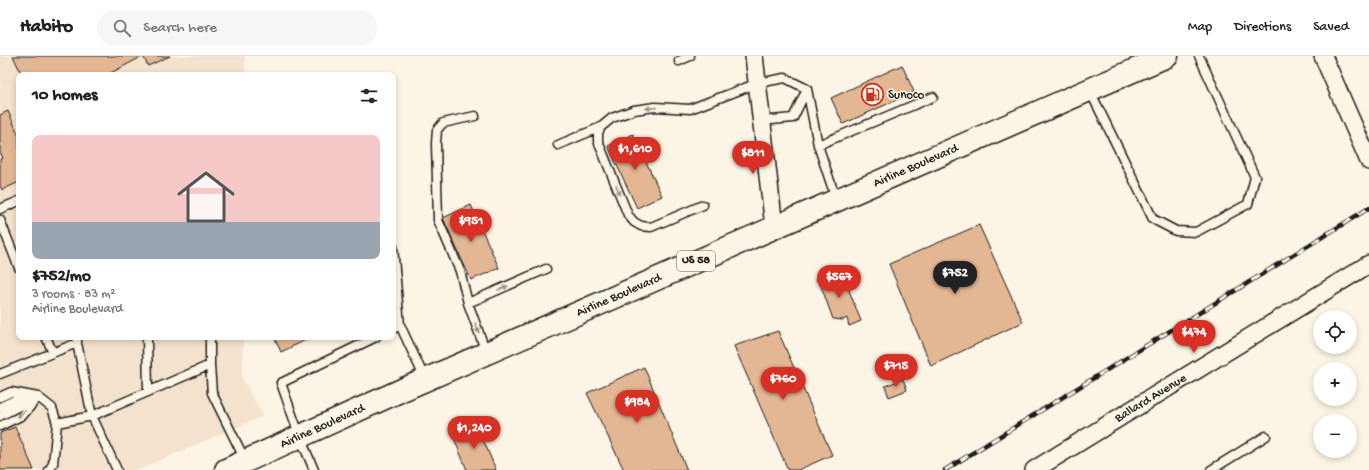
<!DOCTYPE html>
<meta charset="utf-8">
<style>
:root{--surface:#fff;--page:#f6f6f6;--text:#222;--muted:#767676;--line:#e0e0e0;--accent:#d93025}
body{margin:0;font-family:"Gochi Hand",sans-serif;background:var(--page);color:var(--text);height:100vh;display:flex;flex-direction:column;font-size:15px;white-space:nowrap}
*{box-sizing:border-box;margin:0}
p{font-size:13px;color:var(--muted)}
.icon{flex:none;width:22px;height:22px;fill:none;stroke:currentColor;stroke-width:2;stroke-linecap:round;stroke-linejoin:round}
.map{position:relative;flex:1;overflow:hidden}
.panel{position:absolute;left:16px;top:16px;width:380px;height:268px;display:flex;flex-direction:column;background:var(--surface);border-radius:8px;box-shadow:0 2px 6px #0003}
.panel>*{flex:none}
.controls{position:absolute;left:1313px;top:254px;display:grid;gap:8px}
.controls a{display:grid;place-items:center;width:44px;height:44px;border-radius:50%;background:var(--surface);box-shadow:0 2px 6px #0003;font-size:20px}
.price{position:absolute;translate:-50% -34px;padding:0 9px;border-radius:14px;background:var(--accent);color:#fff;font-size:13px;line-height:26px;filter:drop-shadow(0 1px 2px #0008)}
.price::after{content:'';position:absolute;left:50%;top:24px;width:12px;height:9px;margin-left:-6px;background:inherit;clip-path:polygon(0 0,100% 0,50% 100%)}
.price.active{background:#222;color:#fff}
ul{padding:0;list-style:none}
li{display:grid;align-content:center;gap:8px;height:212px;padding:0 16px}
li+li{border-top:1px solid var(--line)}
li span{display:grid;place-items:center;height:124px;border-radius:8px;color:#555}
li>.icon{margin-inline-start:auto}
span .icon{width:72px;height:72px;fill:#fffc;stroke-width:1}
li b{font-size:17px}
h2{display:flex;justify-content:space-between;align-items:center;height:48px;padding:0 16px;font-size:17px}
header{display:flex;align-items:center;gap:24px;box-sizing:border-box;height:56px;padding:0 20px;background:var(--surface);border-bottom:1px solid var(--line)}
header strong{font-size:19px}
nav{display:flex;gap:22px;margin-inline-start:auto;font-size:14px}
.search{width:280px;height:36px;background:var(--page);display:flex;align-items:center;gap:10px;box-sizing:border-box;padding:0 14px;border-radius:22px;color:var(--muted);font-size:15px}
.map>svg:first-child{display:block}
.built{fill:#f5e2cd}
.building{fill:#e4b794;stroke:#1c1c1c}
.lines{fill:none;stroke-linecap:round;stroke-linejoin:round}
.service-casing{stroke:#1c1c1c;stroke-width:11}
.minor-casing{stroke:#1c1c1c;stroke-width:20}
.primary-casing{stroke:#1c1c1c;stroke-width:25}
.service{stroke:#fcf5e5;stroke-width:8}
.minor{stroke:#fcf5e5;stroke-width:17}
.primary{stroke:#fcf5e5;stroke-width:22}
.rail-casing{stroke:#1c1c1c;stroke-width:4.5}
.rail{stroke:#fcf5e5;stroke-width:3;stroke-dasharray:9;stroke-linecap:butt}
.oneway{fill:#97938b}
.labels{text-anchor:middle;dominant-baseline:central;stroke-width:3;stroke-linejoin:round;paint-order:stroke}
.shield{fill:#fcf5e5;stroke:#5f5d58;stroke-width:1}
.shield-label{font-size:12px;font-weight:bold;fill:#1c1c1c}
.poi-label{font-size:13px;fill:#1c1c1c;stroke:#fcf5e5;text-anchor:start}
.street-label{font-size:13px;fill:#1c1c1c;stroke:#fcf5e5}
</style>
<header>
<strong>Habito</strong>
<div class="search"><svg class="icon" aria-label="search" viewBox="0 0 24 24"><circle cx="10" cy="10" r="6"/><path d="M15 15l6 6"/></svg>Search here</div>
<nav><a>Map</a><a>Directions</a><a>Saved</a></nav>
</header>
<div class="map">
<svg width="1369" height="414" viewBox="0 0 1369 414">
<rect width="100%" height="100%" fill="#fcf5e5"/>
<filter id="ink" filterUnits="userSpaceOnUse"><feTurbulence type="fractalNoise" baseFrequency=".025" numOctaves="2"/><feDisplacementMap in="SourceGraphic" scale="8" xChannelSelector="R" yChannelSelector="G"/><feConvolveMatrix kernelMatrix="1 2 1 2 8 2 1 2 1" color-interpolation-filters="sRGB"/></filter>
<g filter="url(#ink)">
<path class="built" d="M 0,0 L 245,0 L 245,19 L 19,19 L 19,281 L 243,281 L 242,322 L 263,360 L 138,414 L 0,414 Z"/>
<path class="building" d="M 13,0 L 170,0 L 148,10 L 143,0 L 107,19 L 22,19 Z
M 902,9 L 914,36 L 843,68 L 831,42 Z
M 8,55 L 19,80 L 19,126 L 2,134 L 0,130 L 0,103 L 3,102 L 0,96 L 0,59 Z
M 633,78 L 662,140 L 637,152 L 608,90 Z
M 471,149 L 499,212 L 471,224 L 443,162 Z
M 979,169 L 1023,266 L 931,310 L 889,208 Z
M 830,217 L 832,223 L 843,219 L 861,265 L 849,270 L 847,262 L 843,264 L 833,263 L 821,230 L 816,223 Z
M 778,275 L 832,399 L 798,414 L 788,414 L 734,290 Z
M 274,281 L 312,281 L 281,296 Z
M 644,311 L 687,414 L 624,414 L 587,337 Z
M 903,323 L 907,334 L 889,341 L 885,330 Z
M 477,369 L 496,414 L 467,414 L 453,380 Z
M 15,371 L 34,414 L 0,414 L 0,377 Z"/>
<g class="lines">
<defs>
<path id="service" d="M 679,5 L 690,0
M 807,33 L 818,89 L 836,143
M 1090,35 L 1153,163 L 1176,175 L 1196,176 L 1248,148 L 1255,121 L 1199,0
M 475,60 L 443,67 L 437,74 L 436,87 L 438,164 L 460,215 L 468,247 L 486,296
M 761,65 L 793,62 L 807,33
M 601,71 L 598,77 L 598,85 L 628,159 L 634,166 L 641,170 L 651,171 L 703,149
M 558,89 L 601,71 L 612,62 L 634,54 L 655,51 L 690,53 L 758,27 L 785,22 L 807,33
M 818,89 L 933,41
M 0,153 L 19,145
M 0,164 L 19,212
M 393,191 L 400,269
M 468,247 L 546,213
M 393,273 L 400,269 L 425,323
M 46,281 L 53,297
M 147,281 L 148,336
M 210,281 L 210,309 L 212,337 L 245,404
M 0,318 L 77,287
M 0,341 L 11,336 L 38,341 L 52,352 L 57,367
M 0,351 L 26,339
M 0,360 L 35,342
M 0,370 L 23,359 L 38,341
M 49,414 L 53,408 L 57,367 L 92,360 L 77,287 L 77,281
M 117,414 L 92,360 L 210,309
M 314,414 L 300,381 L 281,327 L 376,281
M 1211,414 L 1266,380"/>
<g id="minor">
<path d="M 754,0 L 774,171"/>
<path d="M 1323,0 L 1369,105"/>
<path id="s1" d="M 1034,414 L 1369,208"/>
</g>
<g id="primary">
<path id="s2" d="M 226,414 L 402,334 L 1167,0"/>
</g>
</defs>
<use href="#service" class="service-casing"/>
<use href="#minor" class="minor-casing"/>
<use href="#primary" class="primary-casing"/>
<use href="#service" class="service"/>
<use href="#minor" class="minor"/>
<use href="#primary" class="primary"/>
<defs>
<path id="rail" d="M 945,414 L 1369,152"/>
</defs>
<use href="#rail" class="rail-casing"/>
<use href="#rail" class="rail"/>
</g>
<defs><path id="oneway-solid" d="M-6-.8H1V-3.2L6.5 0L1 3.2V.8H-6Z"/></defs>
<g class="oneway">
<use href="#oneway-solid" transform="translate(651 52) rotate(175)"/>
<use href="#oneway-solid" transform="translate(618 134) rotate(68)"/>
<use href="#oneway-solid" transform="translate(503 232) rotate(-23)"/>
<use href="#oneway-solid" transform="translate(477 272) rotate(69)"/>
<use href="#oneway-solid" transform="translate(21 358) rotate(144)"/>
</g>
</g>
<defs>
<symbol id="fuel-ring" viewBox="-11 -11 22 22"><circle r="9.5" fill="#fcf5e5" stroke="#c8321e" stroke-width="1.5"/><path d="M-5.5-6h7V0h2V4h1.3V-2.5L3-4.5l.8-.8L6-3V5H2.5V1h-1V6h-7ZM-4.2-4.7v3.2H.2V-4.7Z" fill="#c8321e"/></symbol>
</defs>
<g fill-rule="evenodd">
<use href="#fuel-ring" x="860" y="26" width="25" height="25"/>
</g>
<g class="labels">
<rect class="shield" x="677" y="195" width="38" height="20" rx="3"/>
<g class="shield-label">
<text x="696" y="205">US 58</text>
</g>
<g class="poi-label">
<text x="888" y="39">Sunoco</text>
</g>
<g class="street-label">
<text stroke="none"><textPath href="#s2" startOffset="754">Airline Boulevard</textPath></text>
<text stroke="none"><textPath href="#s2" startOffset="430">Airline Boulevard</textPath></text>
<text stroke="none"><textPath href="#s1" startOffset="137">Ballard Avenue</textPath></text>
<text stroke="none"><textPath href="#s2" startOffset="106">Airline Boulevard</textPath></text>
</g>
</g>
</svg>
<div class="controls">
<a><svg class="icon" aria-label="locate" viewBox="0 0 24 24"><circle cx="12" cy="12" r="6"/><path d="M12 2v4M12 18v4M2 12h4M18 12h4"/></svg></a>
<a>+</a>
<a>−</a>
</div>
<b class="price" style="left:635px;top:115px">$1,610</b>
<b class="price" style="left:753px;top:119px">$811</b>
<b class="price" style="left:471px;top:187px">$951</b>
<b class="price active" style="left:955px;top:239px">$752</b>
<b class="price" style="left:839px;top:243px">$567</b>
<b class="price" style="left:1194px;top:298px">$474</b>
<b class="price" style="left:896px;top:332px">$715</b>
<b class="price" style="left:783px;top:345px">$760</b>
<b class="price" style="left:637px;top:368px">$984</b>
<b class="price" style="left:474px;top:394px">$1,240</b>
<section class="panel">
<h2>10 homes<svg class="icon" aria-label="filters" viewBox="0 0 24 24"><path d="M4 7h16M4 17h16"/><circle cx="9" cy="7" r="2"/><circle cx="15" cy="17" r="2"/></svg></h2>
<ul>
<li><span style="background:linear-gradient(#f6c9c9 70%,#9aa5b1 0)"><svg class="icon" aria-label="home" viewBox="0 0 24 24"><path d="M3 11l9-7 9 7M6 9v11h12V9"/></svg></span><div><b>$752/mo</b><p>3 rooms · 83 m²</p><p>Airline Boulevard</p></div></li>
</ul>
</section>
</div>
